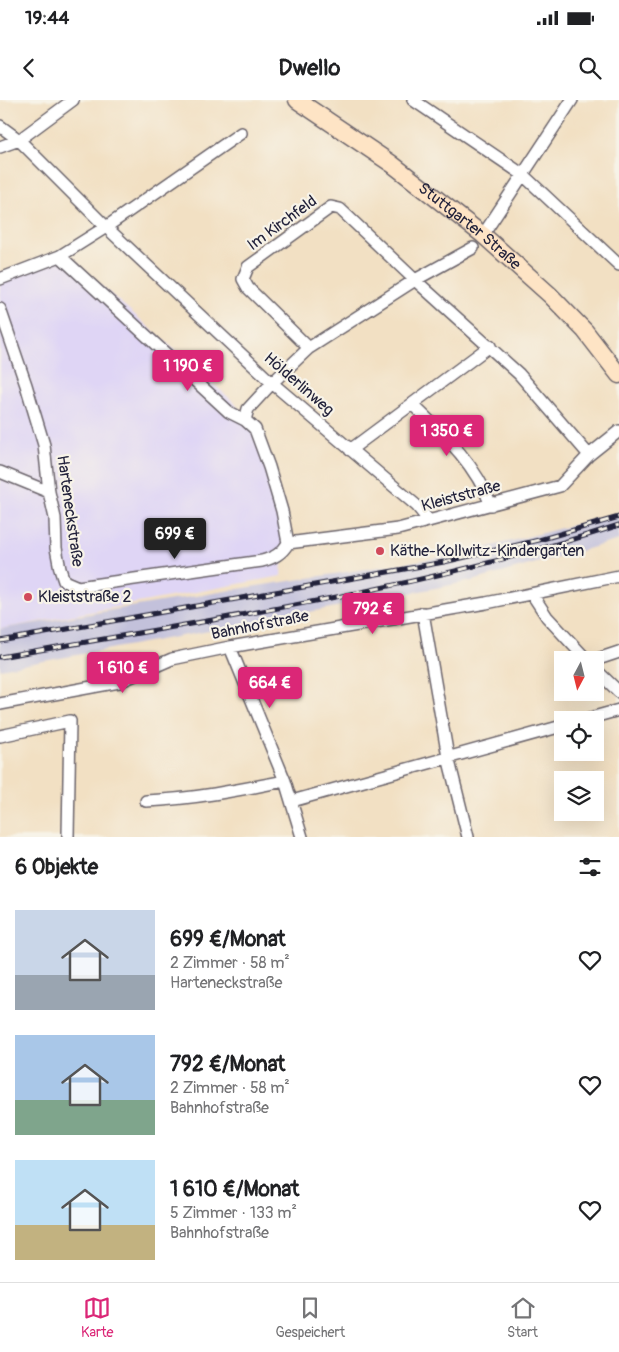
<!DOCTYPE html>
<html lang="de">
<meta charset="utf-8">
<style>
:root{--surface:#fff;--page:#f2f2f2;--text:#202124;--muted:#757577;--line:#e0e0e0;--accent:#db2777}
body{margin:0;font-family:Pangolin,sans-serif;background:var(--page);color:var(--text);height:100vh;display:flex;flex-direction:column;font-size:19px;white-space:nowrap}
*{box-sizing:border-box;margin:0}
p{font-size:16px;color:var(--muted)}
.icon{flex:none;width:28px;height:28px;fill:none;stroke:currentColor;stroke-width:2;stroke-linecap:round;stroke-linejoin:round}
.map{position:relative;height:737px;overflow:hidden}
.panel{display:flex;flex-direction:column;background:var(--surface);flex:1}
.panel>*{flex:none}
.needle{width:32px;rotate:187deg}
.fabs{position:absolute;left:554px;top:551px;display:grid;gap:10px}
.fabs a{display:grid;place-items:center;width:50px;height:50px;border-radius:0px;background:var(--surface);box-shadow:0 5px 20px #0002;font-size:25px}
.price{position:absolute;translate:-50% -42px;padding:0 11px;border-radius:5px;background:var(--accent);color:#fff;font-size:16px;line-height:32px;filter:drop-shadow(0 1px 2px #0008)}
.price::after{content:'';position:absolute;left:50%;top:30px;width:15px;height:11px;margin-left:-8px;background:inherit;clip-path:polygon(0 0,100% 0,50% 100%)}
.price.active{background:#222;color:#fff}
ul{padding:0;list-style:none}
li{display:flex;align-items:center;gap:15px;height:125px;padding:0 15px}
li span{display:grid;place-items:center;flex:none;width:140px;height:100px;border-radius:0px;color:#555}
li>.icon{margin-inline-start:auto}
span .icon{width:60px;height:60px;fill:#fffc;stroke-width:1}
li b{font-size:21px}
h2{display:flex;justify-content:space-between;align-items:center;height:60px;padding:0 15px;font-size:21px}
.status{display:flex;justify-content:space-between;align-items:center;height:35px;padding:0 25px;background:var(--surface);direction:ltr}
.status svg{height:14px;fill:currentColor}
header{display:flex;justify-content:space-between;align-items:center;height:65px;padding:0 15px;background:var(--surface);font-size:22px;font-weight:800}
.tab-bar{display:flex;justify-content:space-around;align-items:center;height:70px;border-top:1px solid var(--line);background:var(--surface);font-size:14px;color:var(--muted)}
.tab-bar a{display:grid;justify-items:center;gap:2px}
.tab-bar .active{color:var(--accent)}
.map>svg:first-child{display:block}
.built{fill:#dfd5f5}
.industrial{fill:#c3c1db}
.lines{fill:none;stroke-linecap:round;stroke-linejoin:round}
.street-casing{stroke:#6b646b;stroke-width:14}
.secondary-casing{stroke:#6b646b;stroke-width:19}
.street{stroke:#fff;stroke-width:11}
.secondary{stroke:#fee4c5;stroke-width:16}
.rail-casing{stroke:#22223b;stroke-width:5}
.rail{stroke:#f7f3e8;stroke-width:3;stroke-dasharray:9;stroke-linecap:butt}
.poi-dot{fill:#d1495b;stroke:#f7f3e8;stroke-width:2}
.labels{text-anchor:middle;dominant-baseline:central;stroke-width:4.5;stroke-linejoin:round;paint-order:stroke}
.street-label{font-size:16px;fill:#22223b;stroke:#f7f3e8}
.poi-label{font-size:16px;fill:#22223b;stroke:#f7f3e8;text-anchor:start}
</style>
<div class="status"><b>19:44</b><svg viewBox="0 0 49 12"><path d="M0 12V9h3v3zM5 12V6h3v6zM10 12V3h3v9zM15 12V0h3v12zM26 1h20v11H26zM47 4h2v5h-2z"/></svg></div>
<header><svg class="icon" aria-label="back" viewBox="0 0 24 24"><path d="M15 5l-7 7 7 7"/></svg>Dwello<svg class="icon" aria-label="search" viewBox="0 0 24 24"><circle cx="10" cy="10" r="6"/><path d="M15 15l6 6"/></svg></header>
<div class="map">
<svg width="619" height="737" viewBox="0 0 619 737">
<rect width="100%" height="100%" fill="#f7f3e8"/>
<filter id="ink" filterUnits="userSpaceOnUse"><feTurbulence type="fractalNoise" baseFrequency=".02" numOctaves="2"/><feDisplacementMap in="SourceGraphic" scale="10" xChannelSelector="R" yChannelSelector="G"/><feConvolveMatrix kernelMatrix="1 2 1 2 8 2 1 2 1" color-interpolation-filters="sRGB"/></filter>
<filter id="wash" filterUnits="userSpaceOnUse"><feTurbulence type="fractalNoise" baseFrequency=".0096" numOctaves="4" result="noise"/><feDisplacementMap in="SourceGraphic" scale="20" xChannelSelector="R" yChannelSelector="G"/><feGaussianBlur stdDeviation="1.12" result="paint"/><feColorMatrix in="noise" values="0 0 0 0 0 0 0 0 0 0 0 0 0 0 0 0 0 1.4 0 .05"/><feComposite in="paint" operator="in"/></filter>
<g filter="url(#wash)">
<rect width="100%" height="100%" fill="#f2e0c3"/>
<path class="built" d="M 66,156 L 127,208 L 234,302 L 260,341 L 284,427 L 281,476 L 0,529 L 0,173 Z"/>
<path class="industrial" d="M 619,413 L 619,440 L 472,481 L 231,527 L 0,569 L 0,529 L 226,491 L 462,454 Z"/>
</g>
<g filter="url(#ink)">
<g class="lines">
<defs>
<path id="street" d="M 413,0 L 522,74 L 619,165
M 0,26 L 19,40 L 106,127 L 272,283 L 417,406 L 429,421
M 0,47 L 19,40 L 73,0
M 483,135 L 572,0
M 60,156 L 229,312 L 245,320 L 255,329 L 269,367 L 282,411 L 288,443
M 0,179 L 60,156 L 106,127 L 241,33
M 0,209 L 26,285 L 44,345 L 49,392 L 55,418 L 56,448 L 60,469 L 64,481 L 78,487 L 262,461 C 273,458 282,454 288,443
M 309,248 L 248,188 L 243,179 L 248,167 L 331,107 L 340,109 L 415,180 L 519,274 L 589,355
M 412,304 C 444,335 475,363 491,405
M 245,320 L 248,309 L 272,283 L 309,248 L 415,180 L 473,148
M 350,350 L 490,246
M 0,372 L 49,392
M 288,443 L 398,429 L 560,386 L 589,355 L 619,331
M 532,494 L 547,517 L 587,560
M 423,513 L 448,657 L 468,737
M 230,547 L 285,681 L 302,737
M 595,560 L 619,552
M 595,569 L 619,592
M 0,604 L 119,582 L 172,559 L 230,547 L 486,503 L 619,476
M 583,620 L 619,610
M 0,636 L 70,621 L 68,737
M 146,701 C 194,699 239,690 285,681
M 292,701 L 562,626"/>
<g id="secondary">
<path id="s1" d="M 297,0 L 392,64 L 483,135 L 550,195 L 585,231 L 619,275"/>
</g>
</defs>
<use href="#street" class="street-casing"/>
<use href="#secondary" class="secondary-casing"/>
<use href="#street" class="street"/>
<use href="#secondary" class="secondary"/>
<defs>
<path id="rail" d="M 0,541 L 444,462 L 539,440 L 619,417
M 0,557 C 207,520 418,491 619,425"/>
</defs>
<use href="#rail" class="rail-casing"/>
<use href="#rail" class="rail"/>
</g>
</g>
<g class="poi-dot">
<circle cx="380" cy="451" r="5"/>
<circle cx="28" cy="497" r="5"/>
</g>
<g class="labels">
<g class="street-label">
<text transform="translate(282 123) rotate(-36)">Im Kirchfeld</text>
<text stroke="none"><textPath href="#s1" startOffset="214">Stuttgarter Straße</textPath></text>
<text transform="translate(299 284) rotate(41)">Hölderlinweg</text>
<text transform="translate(461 396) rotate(-15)">Kleiststraße</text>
<text transform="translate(70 411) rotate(82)">Harteneckstraße</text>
<text transform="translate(260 525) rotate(-11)">Bahnhofstraße</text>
</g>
<g class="poi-label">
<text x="390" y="451">Käthe-Kollwitz-Kindergarten</text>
<text x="38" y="497">Kleiststraße 2</text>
</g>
</g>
</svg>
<div class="fabs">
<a><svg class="needle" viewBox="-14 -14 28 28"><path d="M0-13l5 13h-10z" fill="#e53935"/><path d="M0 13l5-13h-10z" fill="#757577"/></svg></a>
<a><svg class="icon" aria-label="locate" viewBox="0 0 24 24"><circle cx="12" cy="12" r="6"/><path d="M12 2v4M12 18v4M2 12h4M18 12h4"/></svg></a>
<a><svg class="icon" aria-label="layers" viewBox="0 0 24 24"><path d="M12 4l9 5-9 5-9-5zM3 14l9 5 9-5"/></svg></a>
</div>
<b class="price" style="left:188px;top:292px">1 190 €</b>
<b class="price" style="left:447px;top:357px">1 350 €</b>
<b class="price active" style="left:175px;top:460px">699 €</b>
<b class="price" style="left:373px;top:535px">792 €</b>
<b class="price" style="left:123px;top:594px">1 610 €</b>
<b class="price" style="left:270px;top:609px">664 €</b>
</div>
<section class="panel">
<h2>6 Objekte<svg class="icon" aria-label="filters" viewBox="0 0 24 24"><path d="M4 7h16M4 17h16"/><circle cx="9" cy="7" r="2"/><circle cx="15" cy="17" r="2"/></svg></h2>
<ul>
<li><span style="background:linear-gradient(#c9d6e8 65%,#9aa5b1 0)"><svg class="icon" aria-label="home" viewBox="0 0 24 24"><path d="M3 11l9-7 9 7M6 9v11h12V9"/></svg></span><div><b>699 €/Monat</b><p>2 Zimmer · 58 m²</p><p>Harteneckstraße</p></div><svg class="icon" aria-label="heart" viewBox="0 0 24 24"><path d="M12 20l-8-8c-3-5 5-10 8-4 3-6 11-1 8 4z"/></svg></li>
<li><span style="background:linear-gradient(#a9c7e8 65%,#7fa58c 0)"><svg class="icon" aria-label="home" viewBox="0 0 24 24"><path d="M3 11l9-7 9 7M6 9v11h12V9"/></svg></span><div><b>792 €/Monat</b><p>2 Zimmer · 58 m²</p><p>Bahnhofstraße</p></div><svg class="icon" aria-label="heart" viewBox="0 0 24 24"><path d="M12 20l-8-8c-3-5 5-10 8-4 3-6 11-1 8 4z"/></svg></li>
<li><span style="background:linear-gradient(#bfe0f5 65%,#c2b280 0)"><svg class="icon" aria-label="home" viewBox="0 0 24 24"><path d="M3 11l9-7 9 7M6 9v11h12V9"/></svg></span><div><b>1 610 €/Monat</b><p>5 Zimmer · 133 m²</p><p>Bahnhofstraße</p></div><svg class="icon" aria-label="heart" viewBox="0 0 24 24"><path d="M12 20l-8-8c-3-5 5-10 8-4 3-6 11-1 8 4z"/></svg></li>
</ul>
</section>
<nav class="tab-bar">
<a class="active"><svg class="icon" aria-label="map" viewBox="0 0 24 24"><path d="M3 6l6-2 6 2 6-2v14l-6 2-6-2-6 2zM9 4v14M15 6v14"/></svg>Karte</a>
<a><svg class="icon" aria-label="saved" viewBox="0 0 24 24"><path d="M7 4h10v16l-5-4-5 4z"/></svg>Gespeichert</a>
<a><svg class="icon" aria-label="home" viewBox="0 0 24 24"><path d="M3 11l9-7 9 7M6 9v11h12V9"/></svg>Start</a>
</nav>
